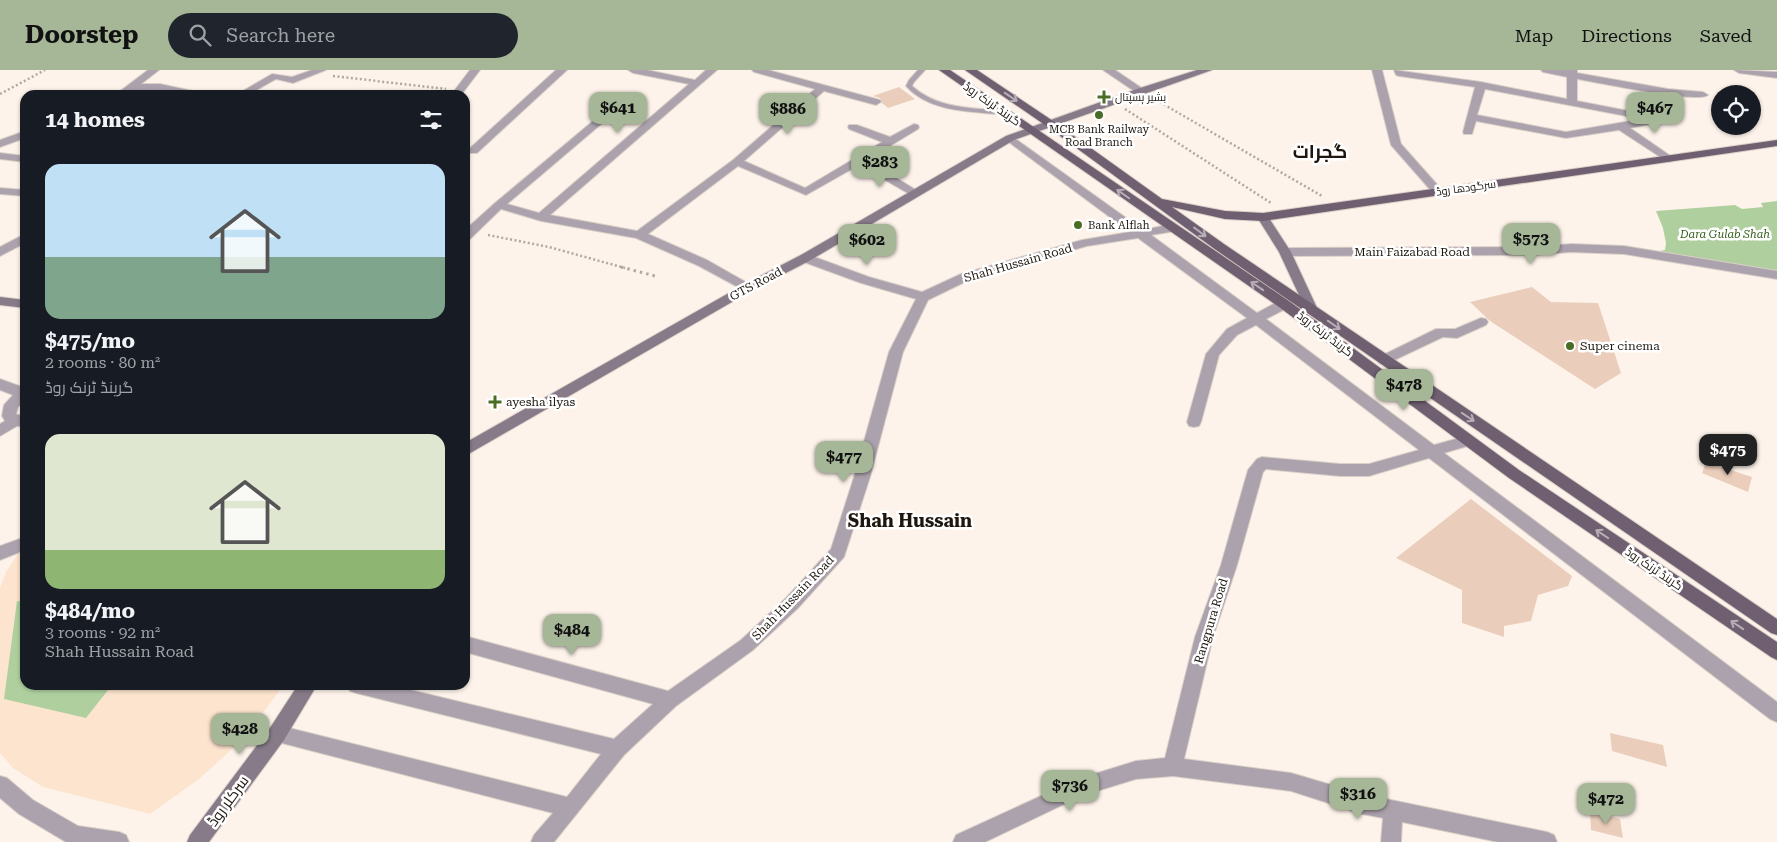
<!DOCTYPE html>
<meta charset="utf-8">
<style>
:root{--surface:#171b24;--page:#20242c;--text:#f1f3f6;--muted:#9ea1a6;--accent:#a6b798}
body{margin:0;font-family:"Roboto Serif",Cairo,serif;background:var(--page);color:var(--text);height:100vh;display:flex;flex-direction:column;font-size:19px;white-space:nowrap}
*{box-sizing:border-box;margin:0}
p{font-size:16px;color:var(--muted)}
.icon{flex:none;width:28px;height:28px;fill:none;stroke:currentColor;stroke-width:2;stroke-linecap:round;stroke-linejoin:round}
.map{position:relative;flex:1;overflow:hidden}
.side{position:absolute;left:20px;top:20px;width:450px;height:600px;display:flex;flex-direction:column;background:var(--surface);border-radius:15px;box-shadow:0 1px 4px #0004}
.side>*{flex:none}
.fabs{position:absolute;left:1711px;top:15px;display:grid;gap:10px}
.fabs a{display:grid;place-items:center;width:50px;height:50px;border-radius:50%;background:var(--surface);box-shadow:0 1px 4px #0004;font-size:25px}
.price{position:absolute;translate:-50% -42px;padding:0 11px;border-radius:10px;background:var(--accent);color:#111;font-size:16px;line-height:32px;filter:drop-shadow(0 1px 2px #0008)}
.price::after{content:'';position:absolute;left:50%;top:30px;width:15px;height:11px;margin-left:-8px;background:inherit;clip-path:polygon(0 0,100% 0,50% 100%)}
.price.active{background:#222;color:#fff}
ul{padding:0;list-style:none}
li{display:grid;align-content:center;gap:10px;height:265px;padding:0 25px}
li span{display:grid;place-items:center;height:155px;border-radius:15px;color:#555}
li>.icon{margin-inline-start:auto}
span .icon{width:90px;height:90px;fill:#fffc;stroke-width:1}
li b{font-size:21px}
h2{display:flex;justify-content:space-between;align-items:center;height:60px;padding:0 25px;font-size:21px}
header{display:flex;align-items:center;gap:30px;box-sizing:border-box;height:70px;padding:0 25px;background:var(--accent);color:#111}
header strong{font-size:24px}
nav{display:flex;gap:28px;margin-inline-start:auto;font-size:18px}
.search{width:350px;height:45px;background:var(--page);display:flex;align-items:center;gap:12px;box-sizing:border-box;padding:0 18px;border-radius:28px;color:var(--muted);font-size:19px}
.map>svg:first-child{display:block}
.built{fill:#fde4ce}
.green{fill:#afd09e}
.building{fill:#eacebb}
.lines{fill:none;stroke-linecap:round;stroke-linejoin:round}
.lane-casing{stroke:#d9d0c7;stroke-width:2}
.street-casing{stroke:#d9d0c7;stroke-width:2}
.secondary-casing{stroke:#d9d0c7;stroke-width:2}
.primary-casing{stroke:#d9d0c7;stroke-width:2}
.path-far1{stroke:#b1a89f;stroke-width:2.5;stroke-dasharray:2 2.5;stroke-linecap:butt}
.path{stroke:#b1a89f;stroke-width:3;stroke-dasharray:2.5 4;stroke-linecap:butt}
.lane{fill:#aca2ad;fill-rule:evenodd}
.street{fill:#aca2ad;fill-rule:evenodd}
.secondary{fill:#887b89;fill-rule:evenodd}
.primary{fill:#6f5f70;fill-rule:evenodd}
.oneway{stroke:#b7afb8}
.poi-dot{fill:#4a6d26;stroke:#fff;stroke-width:2}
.labels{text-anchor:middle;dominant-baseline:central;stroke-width:5;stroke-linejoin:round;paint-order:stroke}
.far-poi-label{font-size:11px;fill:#1f170f;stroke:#fff;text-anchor:start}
.far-street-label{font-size:11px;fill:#1f170f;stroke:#fff}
.far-park-label{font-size:11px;font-style:italic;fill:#345d19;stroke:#fff}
.street-label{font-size:12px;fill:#1f170f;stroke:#fff}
.poi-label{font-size:12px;fill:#1f170f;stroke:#fff;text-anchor:start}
.near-street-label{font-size:15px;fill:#1f170f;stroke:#fff}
.district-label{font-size:18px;font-weight:bold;fill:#1f170f;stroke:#fff}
.far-town-label{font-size:19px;font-weight:bold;fill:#1f170f;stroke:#fff}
</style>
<header>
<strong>Doorstep</strong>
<div class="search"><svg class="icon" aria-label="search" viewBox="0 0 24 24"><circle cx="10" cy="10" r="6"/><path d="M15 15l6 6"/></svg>Search here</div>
<nav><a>Map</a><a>Directions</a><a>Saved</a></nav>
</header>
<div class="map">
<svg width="1777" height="772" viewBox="0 0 1777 772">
<rect width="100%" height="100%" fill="#fdf3ea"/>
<path class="built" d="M 25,480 L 25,615 L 284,615 L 241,671 L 199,709 L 150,744 L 43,717 L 13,698 L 0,683 L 0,518 L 6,502 L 19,482 Z"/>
<path class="green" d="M 1777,131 L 1777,202 L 1654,182 L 1665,180 L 1666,173 L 1663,158 L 1656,141 L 1735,135 L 1742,139 L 1763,137 L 1761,133 Z
M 17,531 L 25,532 L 25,615 L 112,615 L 86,648 L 4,629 Z"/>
<path class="building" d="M 899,17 L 915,29 L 888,38 L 882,33 L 880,28 L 873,26 Z
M 1532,217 L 1551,232 L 1598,233 L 1621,303 L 1595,319 L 1490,251 L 1470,232 Z
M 1706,392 L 1752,407 L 1748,422 L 1702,403 Z
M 1471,429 L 1572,506 L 1568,516 L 1538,525 L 1531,551 L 1504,556 L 1504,567 L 1462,553 L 1462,520 L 1396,488 Z
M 1610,663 L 1663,675 L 1667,697 L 1612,681 Z
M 1590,741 L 1620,749 L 1623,768 L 1591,760 Z"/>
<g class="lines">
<defs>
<path id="lane" d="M 918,0 L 925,0 L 914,12 L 912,16 C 937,39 973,38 1005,41 L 1008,43 L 1005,45 C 972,41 930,43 906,16 L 909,10 Z"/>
<path id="street" d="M 148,0 L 159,0 L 141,14 L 160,14 L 202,23 L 203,25 L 184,25 L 160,20 L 133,20 L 126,25 L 115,25 Z
M 312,0 L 326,0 L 293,13 L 276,9 L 248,25 L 236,25 L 272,4 L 292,7 Z
M 470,0 L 480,0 L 461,25 L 451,25 Z
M 556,0 L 567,0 L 477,83 L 469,83 L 468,81 L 469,79 Z
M 628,0 L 647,0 L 695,10 L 706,0 L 717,0 L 550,145 L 637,161 L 733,90 L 815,19 L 754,2 L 752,0 L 768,0 L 880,30 L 881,32 L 876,35 L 824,21 L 744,91 L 805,118 L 882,72 L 849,59 L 848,57 L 849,55 L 857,55 L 890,67 L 914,54 L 918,55 L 919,57 L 918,59 L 867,90 L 921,123 L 915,126 L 911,125 L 859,95 L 806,125 L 738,96 L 648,164 L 707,190 L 751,215 L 753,218 L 751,221 L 747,222 L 699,196 L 636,168 L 541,151 L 501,139 L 469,170 L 465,171 L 465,160 L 495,133 L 611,36 L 615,35 L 620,38 L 507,134 L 539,143 L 689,14 L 633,3 Z
M 1103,0 L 1115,0 L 1146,21 L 1145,23 L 1137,23 Z
M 1372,0 L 1382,0 L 1401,74 L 1442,120 L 1444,122 L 1442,124 L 1434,124 L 1391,75 Z
M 1394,0 L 1481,12 L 1567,29 L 1567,7 L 1543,2 L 1541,0 L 1577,0 L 1577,3 L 1668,19 L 1703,22 L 1708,25 C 1698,34 1596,12 1577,9 L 1577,31 L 1660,47 L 1661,49 L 1656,53 L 1630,58 L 1672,87 L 1673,89 L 1672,91 L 1668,92 L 1619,60 L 1566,68 L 1476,51 L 1472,64 L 1464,64 L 1463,62 L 1475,17 L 1399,6 L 1396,5 ZM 1485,19 L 1642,49 L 1566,62 L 1477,45 Z
M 1734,0 L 1777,2 L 1777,8 L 1739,3 Z
M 25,61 L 25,68 L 0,77 L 0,70 Z
M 1010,65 L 1143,160 L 1172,154 L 1176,155 L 1178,158 L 1176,161 L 1151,165 L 1257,243 L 1279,231 L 1289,231 L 1290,234 L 1289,237 L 1266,249 L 1434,375 L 1466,366 L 1471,367 L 1473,371 L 1471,375 L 1444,383 L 1777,632 L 1777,652 L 1770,649 L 1429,388 L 1369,406 L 1340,406 L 1266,399 L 1263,402 L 1237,495 L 1213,567 L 1184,689 L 1291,703 L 1362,724 L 1547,762 L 1554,765 L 1557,772 L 1498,772 L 1402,752 L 1401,772 L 1381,772 L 1383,748 L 1362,744 L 1291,721 L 1173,706 L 1136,709 L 1081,726 L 985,772 L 953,772 L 956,765 L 1078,709 L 1136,691 L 1165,688 L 1195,567 L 1221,495 L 1248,400 L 1257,389 L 1262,387 L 1340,394 L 1369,394 L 1419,380 L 1256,255 L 1237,265 L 1219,285 L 1201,352 L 1199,356 L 1194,357 L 1189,356 L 1187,352 L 1206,284 L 1227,259 L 1247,248 L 1138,168 L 1087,176 L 969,210 L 928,230 L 903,282 L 870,407 L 844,487 L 798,538 L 753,580 L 676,636 L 624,685 L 554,772 L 531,772 L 534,765 L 553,743 L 270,670 L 268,664 L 270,658 L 277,655 L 567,727 L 601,684 L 356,623 L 350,621 L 347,615 L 390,615 L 614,669 L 653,634 L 465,582 L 465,566 L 668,621 L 741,570 L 786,528 L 831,479 L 854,407 L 889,282 L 916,229 L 861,213 L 801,191 L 799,188 L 801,185 L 809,185 L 869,207 L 922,222 L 961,204 L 1082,170 L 1130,162 L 1006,70 L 1005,68 Z
M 0,83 L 25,86 L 25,92 L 0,89 Z
M 0,118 L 25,120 L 25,126 L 0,124 Z
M 25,164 L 25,173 L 0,186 L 0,177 Z
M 1571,174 L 1624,176 L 1777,201 L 1777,209 L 1624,184 L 1571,182 L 1531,185 L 1285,186 L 1279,182 L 1285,178 L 1531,177 Z
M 1481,248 L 1486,249 L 1488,252 L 1486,255 L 1457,268 L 1443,267 L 1384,295 L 1379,293 L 1377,290 L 1379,287 L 1436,259 L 1455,259 Z
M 0,309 L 25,318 L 25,330 L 18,337 L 16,344 L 25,347 L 25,357 L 17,356 L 0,366 L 0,354 L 5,351 L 2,346 L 4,335 L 13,325 L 0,320 Z
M 25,467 L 25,480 L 0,490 L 0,476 Z
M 0,706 L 7,708 L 33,730 L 78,756 L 119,762 L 126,765 L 129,772 L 66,772 L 19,744 L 0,728 Z"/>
<path id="secondary" d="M 1197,0 L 1212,0 L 1014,70 L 809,191 L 751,221 L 465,386 L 465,373 L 743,215 L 801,185 L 1006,66 L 1137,19 Z
M 1263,143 L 1267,145 L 1291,182 L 1318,240 L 1317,243 L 1312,244 L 1306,240 L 1279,182 L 1257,147 Z
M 0,227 L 25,230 L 25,238 L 0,235 Z
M 298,615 L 317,615 L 284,670 L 209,772 L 187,772 L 190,765 L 270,658 Z"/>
<path id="primary" d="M 939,0 L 950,0 L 1289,231 L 1519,400 L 1777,572 L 1777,590 L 1771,587 L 1509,408 L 1279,237 Z
M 965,0 L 977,0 L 1053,51 L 1162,129 L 1225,141 L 1263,143 L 1777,70 L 1777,76 L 1263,151 L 1225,149 L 1172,137 L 1224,174 L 1777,549 L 1777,565 L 1771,563 L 1216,180 L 1045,55 Z"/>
</defs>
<use href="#lane" class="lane-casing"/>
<use href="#street" class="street-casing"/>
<use href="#secondary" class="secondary-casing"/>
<use href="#primary" class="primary-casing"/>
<path class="path-far1" d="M 333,6 L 446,19
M 0,24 L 45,0
M 1156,30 L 1322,126
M 1125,39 L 1271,133
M 488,165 L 549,177 L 625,198"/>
<path class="path" d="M 621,197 L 655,206"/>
<use href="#lane" class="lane"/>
<use href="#street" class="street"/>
<use href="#secondary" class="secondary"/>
<use href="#primary" class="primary"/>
</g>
<defs><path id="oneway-shaft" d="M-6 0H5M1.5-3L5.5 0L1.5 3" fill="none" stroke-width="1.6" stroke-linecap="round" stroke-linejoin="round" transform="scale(1.25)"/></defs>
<g class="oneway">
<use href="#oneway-shaft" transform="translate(1011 27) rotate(34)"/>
<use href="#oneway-shaft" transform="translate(1123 124) rotate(-145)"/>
<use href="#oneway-shaft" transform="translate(1200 162) rotate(37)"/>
<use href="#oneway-shaft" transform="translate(1257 216) rotate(-146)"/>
<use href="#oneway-shaft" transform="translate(1334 255) rotate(35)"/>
<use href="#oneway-shaft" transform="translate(1468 347) rotate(34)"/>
<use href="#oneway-shaft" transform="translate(1602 464) rotate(-146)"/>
<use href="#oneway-shaft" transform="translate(1737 555) rotate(-146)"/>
</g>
<g class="poi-dot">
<path d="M1101.5 19.5h5v5h5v5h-5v5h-5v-5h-5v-5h5z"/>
<circle cx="1099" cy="45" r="5"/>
<circle cx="1078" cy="155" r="5"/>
<circle cx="1570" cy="276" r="5"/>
<path d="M492.5 324.5h5v5h5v5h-5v5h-5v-5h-5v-5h5z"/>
</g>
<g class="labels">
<g class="far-poi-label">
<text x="1115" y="27">بشیر ہسپتال</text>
<text x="1099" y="59" text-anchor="middle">MCB Bank Railway<tspan x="1099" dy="13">Road Branch</tspan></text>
<text x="1088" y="155">Bank Alflah</text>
</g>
<g class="far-street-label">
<text transform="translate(1466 118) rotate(-8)">سرگودھا روڈ</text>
</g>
<g class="far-park-label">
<text x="1725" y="164">Dara Gulab Shah</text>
</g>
<g class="street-label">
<text transform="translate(992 34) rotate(35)">گرینڈ ٹرنک روڈ</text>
<text x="1412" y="182">Main Faizabad Road</text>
<text transform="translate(1018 193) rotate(-16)">Shah Hussain Road</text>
<text transform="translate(756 214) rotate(-28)">GTS Road</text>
<text transform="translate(1325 264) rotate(37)">گرینڈ ٹرنک روڈ</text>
<text transform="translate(1654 499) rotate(34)">گرینڈ ٹرنک روڈ</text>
<text transform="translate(793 528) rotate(-46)">Shah Hussain Road</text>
<text transform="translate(1211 551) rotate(-73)">Rangpura Road</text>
</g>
<g class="poi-label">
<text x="1580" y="276">Super cinema</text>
<text x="506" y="332">ayesha ilyas</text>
</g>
<g class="near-street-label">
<text transform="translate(228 731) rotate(-54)">سرکلر روڈ</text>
</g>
<g class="district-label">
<text x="910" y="450">Shah Hussain</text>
</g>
<g class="far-town-label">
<text x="1320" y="81">گجرات</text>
</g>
</g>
</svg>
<div class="fabs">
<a><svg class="icon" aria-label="locate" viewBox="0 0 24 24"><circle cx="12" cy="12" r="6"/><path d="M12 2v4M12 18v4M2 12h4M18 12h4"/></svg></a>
</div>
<b class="price" style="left:618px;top:64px">$641</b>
<b class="price" style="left:1655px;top:64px">$467</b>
<b class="price" style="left:788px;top:65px">$886</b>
<b class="price" style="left:880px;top:118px">$283</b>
<b class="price" style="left:1531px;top:195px">$573</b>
<b class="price" style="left:867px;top:196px">$602</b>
<b class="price" style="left:1404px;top:341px">$478</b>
<b class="price active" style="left:1728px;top:406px">$475</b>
<b class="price" style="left:844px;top:413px">$477</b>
<b class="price" style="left:572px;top:586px">$484</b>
<b class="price" style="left:240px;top:685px">$428</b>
<b class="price" style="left:1070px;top:742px">$736</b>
<b class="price" style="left:1358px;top:750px">$316</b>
<b class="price" style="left:1606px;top:755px">$472</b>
<section class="side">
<h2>14 homes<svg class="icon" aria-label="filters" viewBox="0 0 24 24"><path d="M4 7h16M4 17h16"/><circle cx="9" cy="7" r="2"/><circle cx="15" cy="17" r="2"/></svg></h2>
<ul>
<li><span style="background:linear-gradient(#bfe0f5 60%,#7fa58c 0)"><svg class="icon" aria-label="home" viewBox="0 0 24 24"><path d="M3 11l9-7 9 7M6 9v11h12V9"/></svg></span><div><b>$475/mo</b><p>2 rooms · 80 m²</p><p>گرینڈ ٹرنک روڈ</p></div></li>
<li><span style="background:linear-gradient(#dfe7d0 75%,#8fb573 0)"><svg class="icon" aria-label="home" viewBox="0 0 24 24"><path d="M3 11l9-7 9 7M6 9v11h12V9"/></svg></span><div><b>$484/mo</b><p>3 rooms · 92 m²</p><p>Shah Hussain Road</p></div></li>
</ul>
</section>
</div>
